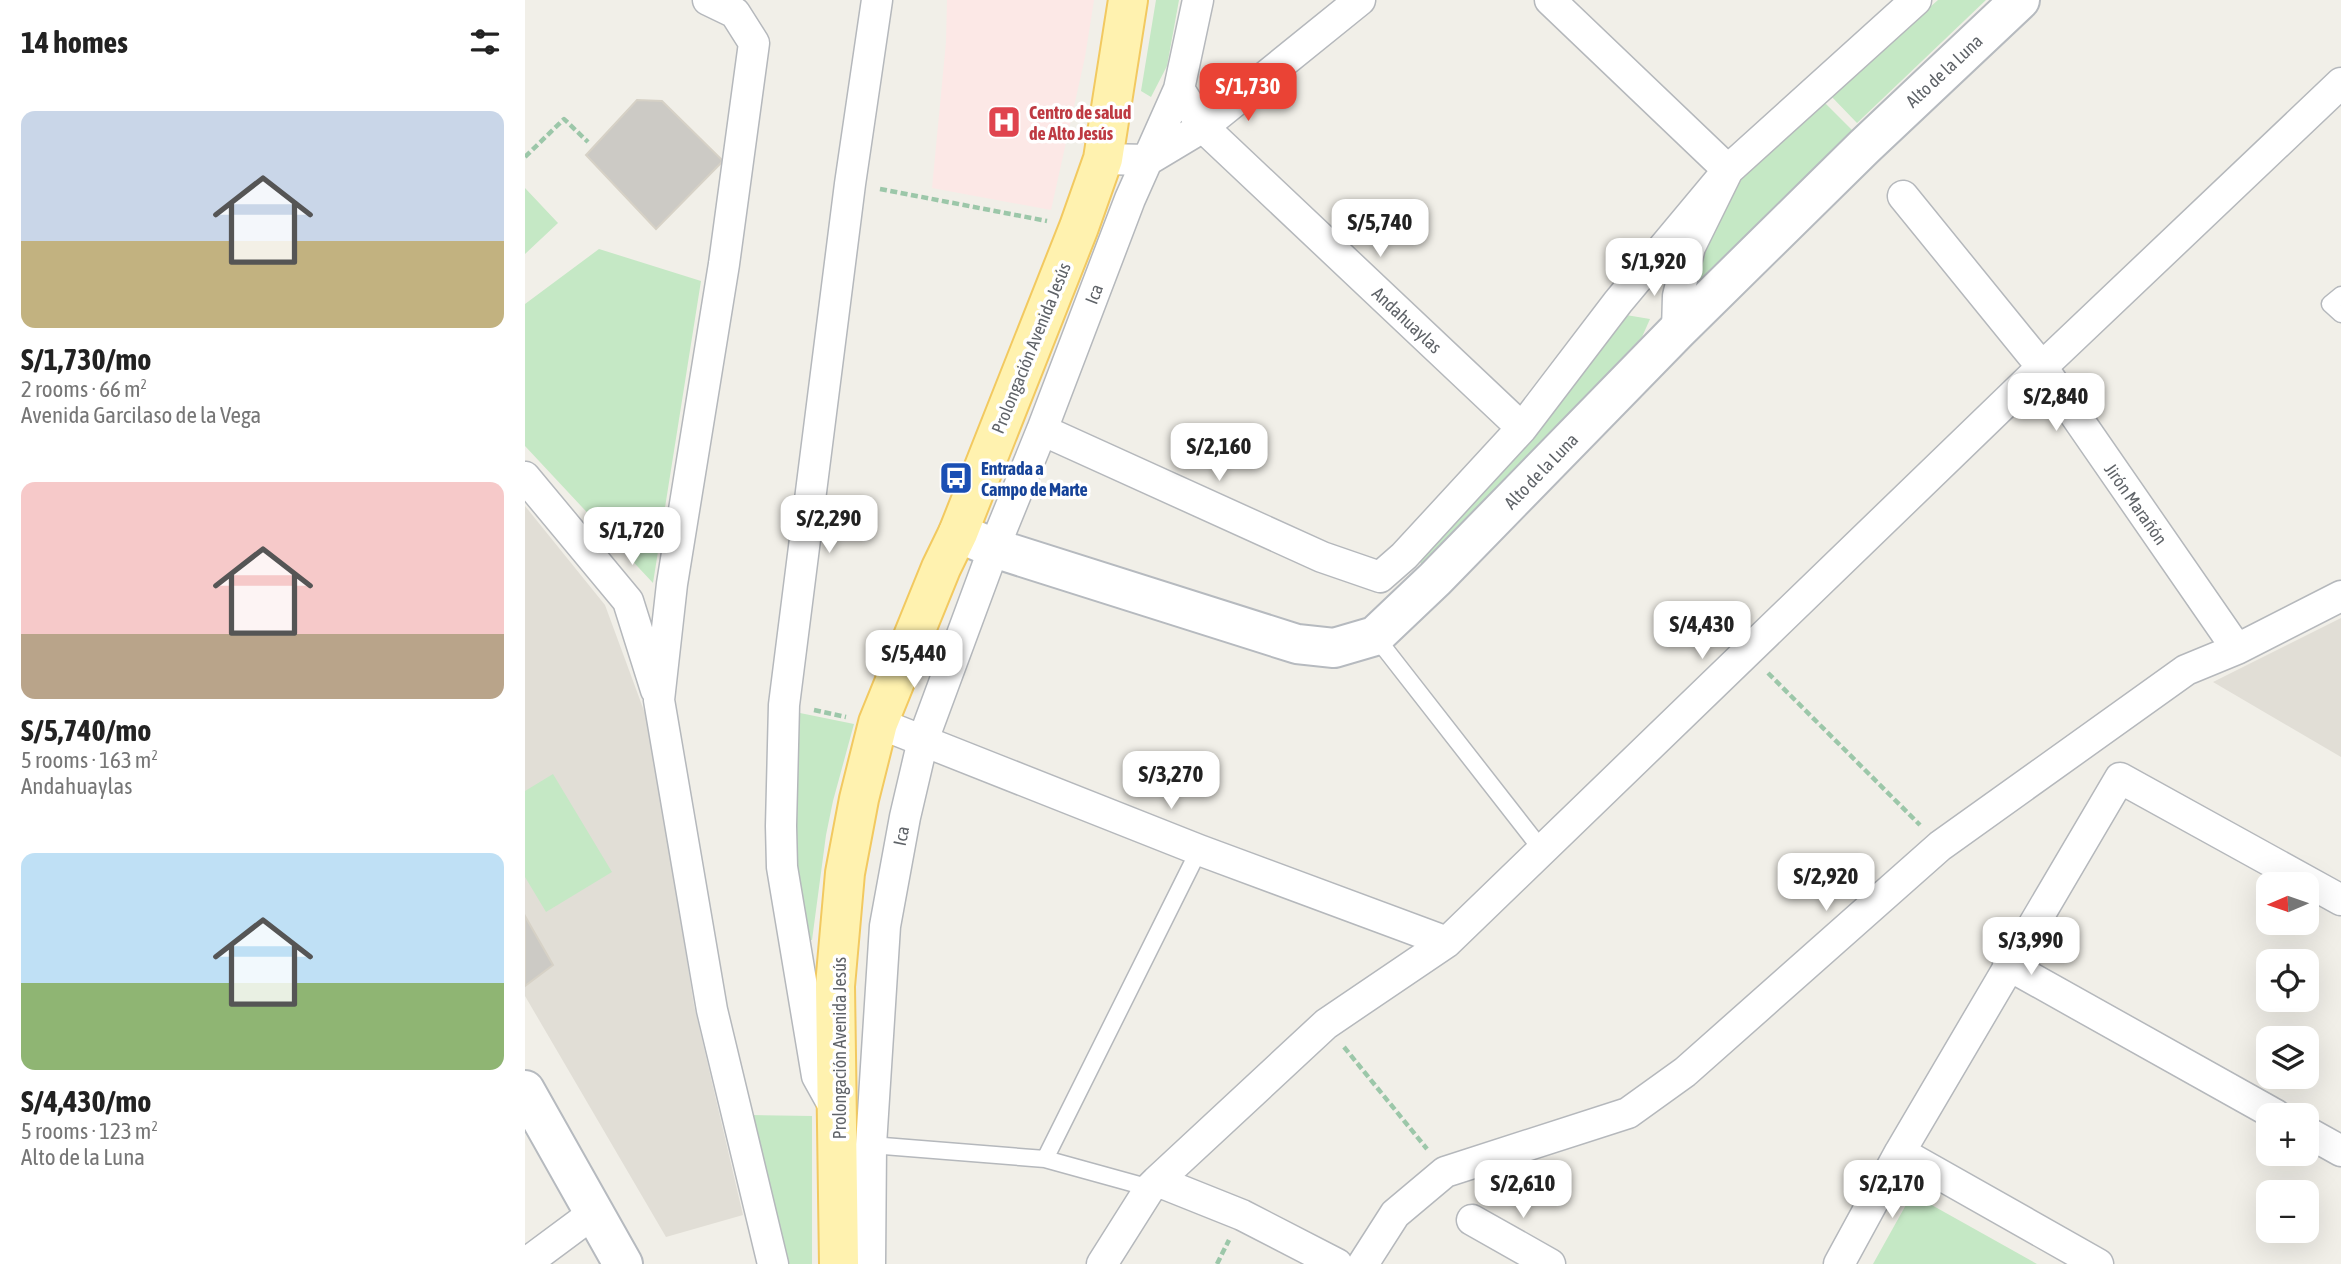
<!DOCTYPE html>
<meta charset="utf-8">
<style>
:root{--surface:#fff;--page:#f6f6f6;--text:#222;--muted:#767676;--accent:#ea4335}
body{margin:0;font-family:"Asap Condensed",sans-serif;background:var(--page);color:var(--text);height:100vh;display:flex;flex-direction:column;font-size:26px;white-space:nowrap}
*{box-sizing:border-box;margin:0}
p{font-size:23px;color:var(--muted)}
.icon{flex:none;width:38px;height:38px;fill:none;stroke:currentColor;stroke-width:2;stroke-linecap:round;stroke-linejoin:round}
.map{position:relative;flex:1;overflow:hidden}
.sheet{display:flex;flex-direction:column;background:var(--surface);width:525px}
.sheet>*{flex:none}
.needle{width:46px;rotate:268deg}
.buttons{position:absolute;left:1731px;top:872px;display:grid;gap:14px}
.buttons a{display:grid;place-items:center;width:63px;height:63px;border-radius:14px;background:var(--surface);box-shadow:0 7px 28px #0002;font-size:35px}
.price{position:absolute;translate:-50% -60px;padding:0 16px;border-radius:14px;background:#fff;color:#222;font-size:23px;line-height:46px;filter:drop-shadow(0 2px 4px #0008)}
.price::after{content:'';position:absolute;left:50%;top:42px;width:21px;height:16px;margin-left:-10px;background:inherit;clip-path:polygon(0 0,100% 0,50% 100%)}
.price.active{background:var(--accent);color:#fff}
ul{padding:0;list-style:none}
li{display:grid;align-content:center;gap:14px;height:371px;padding:0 21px}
li span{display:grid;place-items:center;height:217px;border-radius:14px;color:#555}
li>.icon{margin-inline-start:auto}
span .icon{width:126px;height:126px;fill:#fffc;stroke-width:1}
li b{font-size:30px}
h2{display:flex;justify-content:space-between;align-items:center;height:84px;padding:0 21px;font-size:30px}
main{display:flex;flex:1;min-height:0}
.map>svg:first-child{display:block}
.education{fill:#e1ded6}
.medical{fill:#fce8e6}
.green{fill:#c5e8c5}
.building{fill:#cccac5;stroke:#d6d1c6;stroke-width:2}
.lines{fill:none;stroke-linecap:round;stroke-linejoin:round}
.lane-casing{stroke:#b5b8bc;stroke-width:19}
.street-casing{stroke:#b5b8bc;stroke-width:33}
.secondary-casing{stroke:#b6babf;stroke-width:42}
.primary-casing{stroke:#f2c960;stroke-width:42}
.path{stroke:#9cc7a9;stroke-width:4.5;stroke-dasharray:7 3.5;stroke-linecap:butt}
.lane{stroke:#fff;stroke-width:16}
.street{stroke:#fff;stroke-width:30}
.secondary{stroke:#fff;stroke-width:38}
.primary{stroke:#fff2af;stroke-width:38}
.labels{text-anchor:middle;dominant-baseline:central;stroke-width:7;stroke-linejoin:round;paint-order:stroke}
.street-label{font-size:18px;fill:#5f6368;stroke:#fff}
.health-label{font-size:18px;font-weight:bold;fill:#be3a42;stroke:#fff;text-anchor:start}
.transit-label{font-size:18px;font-weight:bold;fill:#164399;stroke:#fff;text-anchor:start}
</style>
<main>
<section class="sheet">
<h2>14 homes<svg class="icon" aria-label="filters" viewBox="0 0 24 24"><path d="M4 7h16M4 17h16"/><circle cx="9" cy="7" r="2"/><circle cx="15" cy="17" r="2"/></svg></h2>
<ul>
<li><span style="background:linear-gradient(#c9d6e8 60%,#c2b280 0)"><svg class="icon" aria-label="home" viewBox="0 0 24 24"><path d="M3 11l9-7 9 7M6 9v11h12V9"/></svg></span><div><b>S/1,730/mo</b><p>2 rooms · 66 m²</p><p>Avenida Garcilaso de la Vega</p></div></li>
<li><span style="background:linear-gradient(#f6c9c9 70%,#b9a48a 0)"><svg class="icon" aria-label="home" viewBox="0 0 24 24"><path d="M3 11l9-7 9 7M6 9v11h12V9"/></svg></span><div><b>S/5,740/mo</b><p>5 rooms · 163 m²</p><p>Andahuaylas</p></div></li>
<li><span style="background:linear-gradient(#bfe0f5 60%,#8fb573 0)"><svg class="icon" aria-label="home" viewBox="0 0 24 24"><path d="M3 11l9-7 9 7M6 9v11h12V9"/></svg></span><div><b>S/4,430/mo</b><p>5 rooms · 123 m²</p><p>Alto de la Luna</p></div></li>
</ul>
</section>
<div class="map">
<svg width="1816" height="1264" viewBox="0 0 1816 1264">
<rect width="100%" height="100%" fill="#f1efe8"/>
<path class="education" d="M 0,506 L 80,605 L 125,727 L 169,1005 L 218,1215 L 141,1237 L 0,996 Z
M 1816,618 L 1816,757 L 1688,682 Z"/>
<path class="medical" d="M 422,0 L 569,0 L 560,57 L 526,210 L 407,188 L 421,42 Z"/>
<path class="green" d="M 631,0 L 654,0 L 642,66 L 626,97 L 616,91 Z
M 1413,0 L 1461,0 L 1332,123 L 1305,95 Z
M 1297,100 L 1327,130 L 1177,282 L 1172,279 L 1174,258 L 1209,186 Z
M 0,188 L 33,223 L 0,254 Z
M 74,249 L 176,281 L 128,583 L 0,446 L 0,304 Z
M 1095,314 L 1125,319 L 1117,337 L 899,566 L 890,557 Z
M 270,712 L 329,724 L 308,801 L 301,835 L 287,940 L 281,941 L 271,877 Z
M 28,774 L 87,872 L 21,912 L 0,877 L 0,791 Z
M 225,1115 L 287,1116 L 287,1264 L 259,1264 Z
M 1387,1194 L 1512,1264 L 1348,1264 Z"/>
<path class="building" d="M 112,100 L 137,101 L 198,161 L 131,229 L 61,155 Z
M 0,916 L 28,965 L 0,986 Z"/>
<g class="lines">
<defs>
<path id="lane" d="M 1816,295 L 1805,304 L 1816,314
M 850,636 L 1017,850
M 346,1145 L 520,1159 L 625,1188
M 520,1159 L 674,850"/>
<path id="street" d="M 183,0 L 210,13 L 229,43 L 199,264 L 147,584 L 134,700 L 187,1010 L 248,1264
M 1025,0 L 1203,170 L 1165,247 L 1153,296 L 1152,331
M 654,89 L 678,127 L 997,428
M 578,159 L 623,160 L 678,127 L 835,0
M 1378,196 L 1517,367 L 1712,649
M 517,430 L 797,557 L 855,577 L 879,556 L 997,428 L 1093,302 L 1203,170 L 1391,0
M 0,477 L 103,601 L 131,690
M 353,723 L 674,850 L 922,942
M 1483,965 L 1751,1115
M 312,1112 L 292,1076 L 257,867 L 256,826 L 259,705 L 325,184 L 352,0
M 1782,1132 L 1816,1151
M 1375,1152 L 1573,1264
M 632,1181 L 717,1215 L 812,1264
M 947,1220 L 1025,1264
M 0,1264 L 70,1212
M 345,1264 L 346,1145 L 360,926 L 380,817 L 398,740 L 469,548 L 517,430 L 605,199 L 654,89 L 673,0
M 577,1264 L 625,1188 L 632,1181 L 801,1024 L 922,942 L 1517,367 L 1816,83
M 838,1264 L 870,1214 L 920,1172 L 1103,1113 L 1160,1072 L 1415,846 L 1661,670 L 1712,649 L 1816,596
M 1314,1264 L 1375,1152 L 1595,778 L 1816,900"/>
<path id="secondary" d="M 433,533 L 469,548 L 772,644 L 809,648 L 850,636 L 910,579 L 1152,331 L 1339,147 L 1495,0
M 0,1090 L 98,1264"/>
<path id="primary" d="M 314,1264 L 310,986 L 320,873 L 334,799 L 353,723 L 416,568 L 433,533 L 554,227 L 578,159 L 603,0"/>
</defs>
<use href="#lane" class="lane-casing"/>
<use href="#street" class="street-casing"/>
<use href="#secondary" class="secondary-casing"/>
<use href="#primary" class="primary-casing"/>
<path class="path" d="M 0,157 L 39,119 L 63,142
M 355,189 L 522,221
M 1243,673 L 1395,825
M 289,710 L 321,717
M 819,1047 L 902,1149
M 692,1264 L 704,1240"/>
<use href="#lane" class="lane"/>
<use href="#street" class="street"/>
<use href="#secondary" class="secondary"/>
<use href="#primary" class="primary"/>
</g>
<defs>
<symbol id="hospital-square" viewBox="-11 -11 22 22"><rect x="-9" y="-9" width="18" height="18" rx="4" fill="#e0444e" stroke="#fff"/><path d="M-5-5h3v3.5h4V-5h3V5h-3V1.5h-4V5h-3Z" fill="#fff"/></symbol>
<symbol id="bus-square" viewBox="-11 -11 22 22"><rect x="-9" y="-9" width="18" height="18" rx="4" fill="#1a4fb4" stroke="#fff"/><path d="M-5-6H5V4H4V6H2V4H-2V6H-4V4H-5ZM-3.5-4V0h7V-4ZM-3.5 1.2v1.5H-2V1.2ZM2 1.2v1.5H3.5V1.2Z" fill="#fff"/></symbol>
</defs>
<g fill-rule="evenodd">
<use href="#hospital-square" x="460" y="103" width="38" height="38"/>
<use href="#bus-square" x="412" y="459" width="38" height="38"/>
</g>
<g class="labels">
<g class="street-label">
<text transform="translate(1419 71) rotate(-43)">Alto de la Luna</text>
<text transform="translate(569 294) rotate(-69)">Ica</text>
<text transform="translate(882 320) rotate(43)">Andahuaylas</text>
<text transform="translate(506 348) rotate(-68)">Prolongación Avenida Jesús</text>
<text transform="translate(1016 471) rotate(-46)">Alto de la Luna</text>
<text transform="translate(1611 504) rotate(55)">Jirón Marañón</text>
<text transform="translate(376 836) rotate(-79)">Ica</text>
<text transform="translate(314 1048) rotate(-90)">Prolongación Avenida Jesús</text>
</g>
<g class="health-label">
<text x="504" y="112">Centro de salud<tspan x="504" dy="21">de Alto Jesús</tspan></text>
</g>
<g class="transit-label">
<text x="456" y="468">Entrada a<tspan x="456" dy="21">Campo de Marte</tspan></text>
</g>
</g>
</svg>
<div class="buttons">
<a><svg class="needle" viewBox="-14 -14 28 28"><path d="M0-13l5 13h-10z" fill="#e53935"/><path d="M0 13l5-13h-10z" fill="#767676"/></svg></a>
<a><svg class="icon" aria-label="locate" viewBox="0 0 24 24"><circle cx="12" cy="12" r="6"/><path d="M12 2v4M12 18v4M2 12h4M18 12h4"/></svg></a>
<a><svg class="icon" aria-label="layers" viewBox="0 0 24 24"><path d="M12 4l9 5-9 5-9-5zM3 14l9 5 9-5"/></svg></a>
<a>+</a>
<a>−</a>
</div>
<b class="price active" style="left:723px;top:123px">S/1,730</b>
<b class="price" style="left:855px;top:259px">S/5,740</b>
<b class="price" style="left:1129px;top:298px">S/1,920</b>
<b class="price" style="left:1531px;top:433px">S/2,840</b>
<b class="price" style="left:694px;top:483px">S/2,160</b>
<b class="price" style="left:304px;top:555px">S/2,290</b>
<b class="price" style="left:107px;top:567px">S/1,720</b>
<b class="price" style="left:1177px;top:661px">S/4,430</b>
<b class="price" style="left:389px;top:690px">S/5,440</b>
<b class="price" style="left:646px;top:811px">S/3,270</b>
<b class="price" style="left:1301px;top:913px">S/2,920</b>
<b class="price" style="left:1506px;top:977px">S/3,990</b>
<b class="price" style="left:998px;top:1220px">S/2,610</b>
<b class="price" style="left:1367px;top:1220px">S/2,170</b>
</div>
</main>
